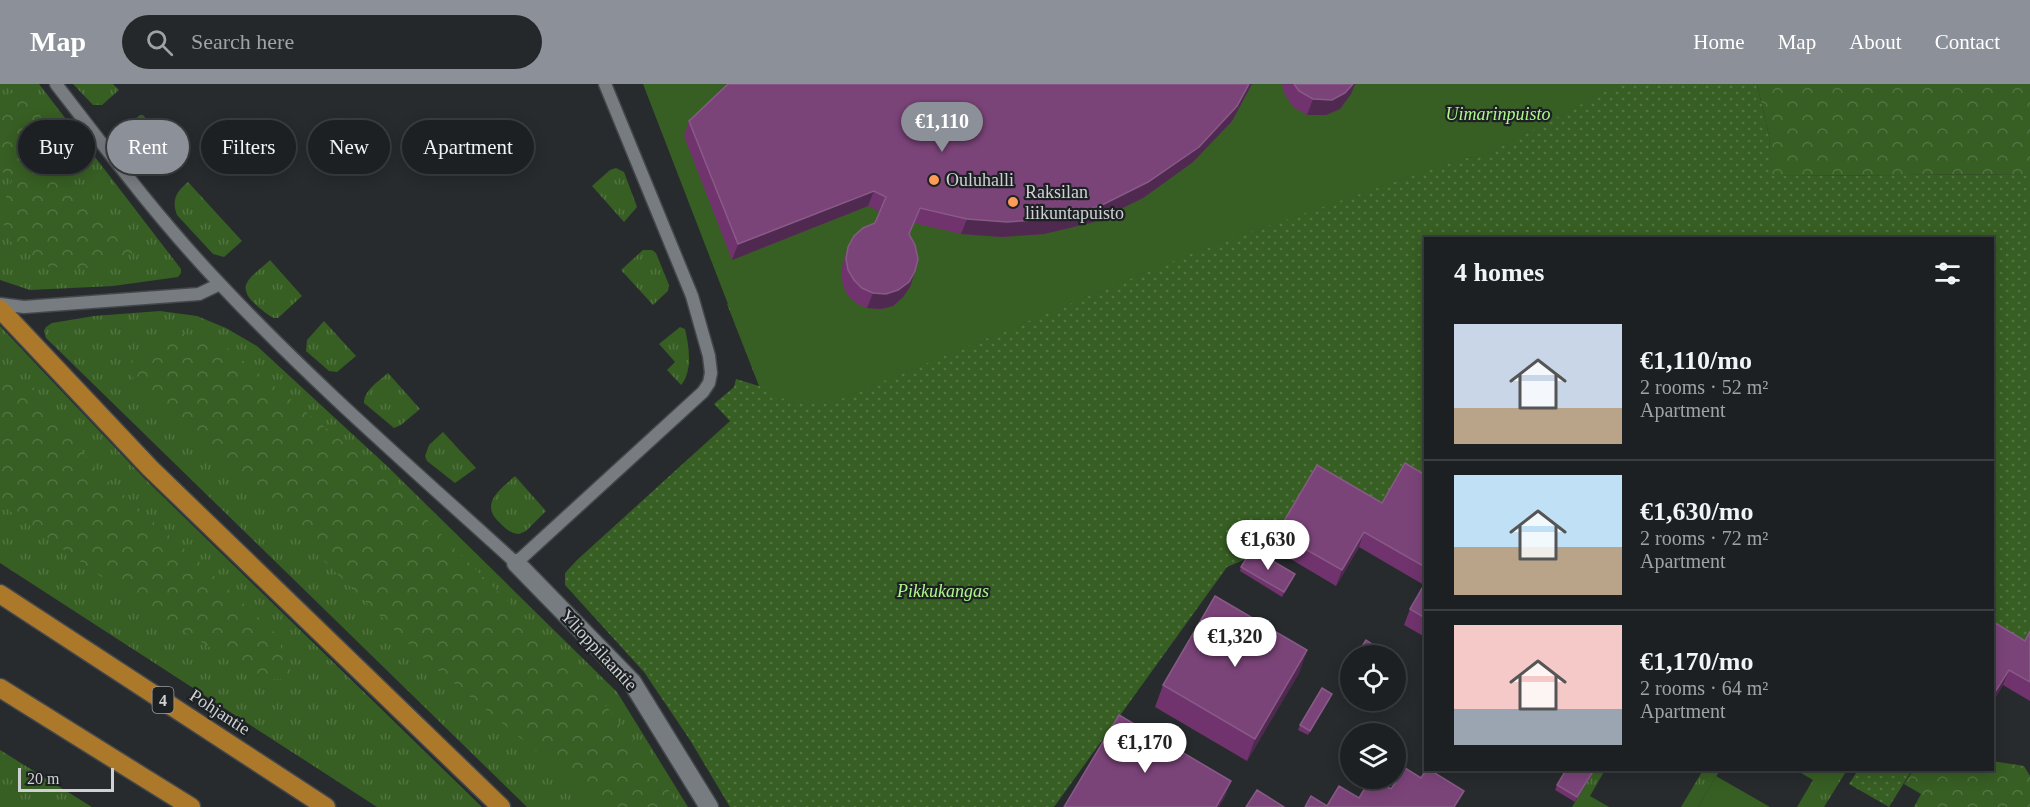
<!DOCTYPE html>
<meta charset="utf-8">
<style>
:root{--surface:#1d2022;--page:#25282a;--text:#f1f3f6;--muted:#a0a3a5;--line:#3b3e40;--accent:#8c9099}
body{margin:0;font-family:"Times New Roman",serif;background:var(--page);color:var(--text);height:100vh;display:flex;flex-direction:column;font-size:22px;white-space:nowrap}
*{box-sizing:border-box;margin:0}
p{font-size:20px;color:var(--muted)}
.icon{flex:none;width:33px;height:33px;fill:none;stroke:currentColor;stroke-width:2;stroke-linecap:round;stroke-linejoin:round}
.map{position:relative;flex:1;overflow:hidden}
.sheet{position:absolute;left:1424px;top:153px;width:570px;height:534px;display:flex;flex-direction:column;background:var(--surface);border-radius:0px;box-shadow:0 3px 15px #0003,0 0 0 2px var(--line)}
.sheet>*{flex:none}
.hud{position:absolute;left:18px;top:36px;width:570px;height:54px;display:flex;gap:12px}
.controls{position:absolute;left:1340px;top:561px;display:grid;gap:12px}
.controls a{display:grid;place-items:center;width:66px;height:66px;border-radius:50%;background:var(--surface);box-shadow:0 3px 15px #0003,0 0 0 2px var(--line);font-size:30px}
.scale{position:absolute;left:18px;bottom:15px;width:96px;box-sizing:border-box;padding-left:6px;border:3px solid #cfd1d3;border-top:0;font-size:16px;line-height:21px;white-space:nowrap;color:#cfd1d3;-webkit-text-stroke:4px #1e2124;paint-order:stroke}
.price{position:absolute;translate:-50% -51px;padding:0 14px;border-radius:21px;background:#fff;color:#222;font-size:20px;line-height:39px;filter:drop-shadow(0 2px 3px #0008)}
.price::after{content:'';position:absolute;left:50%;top:36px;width:18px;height:14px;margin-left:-9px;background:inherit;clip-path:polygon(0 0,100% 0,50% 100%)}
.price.on{background:var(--accent);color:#fff}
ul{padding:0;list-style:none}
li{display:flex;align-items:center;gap:18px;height:150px;padding:0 30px}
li+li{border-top:2px solid var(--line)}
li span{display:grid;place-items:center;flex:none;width:168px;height:120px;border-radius:0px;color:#555}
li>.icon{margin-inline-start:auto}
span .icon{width:72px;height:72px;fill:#fffc;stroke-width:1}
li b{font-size:26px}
h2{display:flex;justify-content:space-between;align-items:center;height:72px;padding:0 30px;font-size:26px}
.tag{padding:0 21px;border-radius:27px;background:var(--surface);box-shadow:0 3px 15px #0003,0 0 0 2px var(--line);font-size:21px;line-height:54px}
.tag.on{background:var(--accent);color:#fff}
header{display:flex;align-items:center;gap:36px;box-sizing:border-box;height:84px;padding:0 30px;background:var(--accent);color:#fff}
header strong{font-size:28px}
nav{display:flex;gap:33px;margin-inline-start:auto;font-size:21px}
.search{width:420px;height:54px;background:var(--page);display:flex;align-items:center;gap:15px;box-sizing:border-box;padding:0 21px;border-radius:33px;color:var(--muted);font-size:22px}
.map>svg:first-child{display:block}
.grass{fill:url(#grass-tufts)}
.forest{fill:url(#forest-crowns)}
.park{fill:url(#park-dots)}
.pitch{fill:#375e23}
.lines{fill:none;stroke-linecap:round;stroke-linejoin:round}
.lane-casing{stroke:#45484b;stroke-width:15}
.street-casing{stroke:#45484b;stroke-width:21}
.highway-casing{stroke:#45484b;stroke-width:21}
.lane{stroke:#777c80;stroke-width:12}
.street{stroke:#777c80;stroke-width:18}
.highway{stroke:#ac792b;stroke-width:18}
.wall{fill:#71336e}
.shaded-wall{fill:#4f2950}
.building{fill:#7b4479;stroke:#885a87;stroke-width:1.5}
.poi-dot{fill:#fd9c56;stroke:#1e2124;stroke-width:2}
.labels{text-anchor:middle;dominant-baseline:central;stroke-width:4.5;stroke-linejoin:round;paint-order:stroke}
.shield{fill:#1e2124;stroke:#9a9c9e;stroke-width:1.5}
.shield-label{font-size:16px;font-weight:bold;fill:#cfd1d3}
.park-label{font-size:18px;font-style:italic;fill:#aef78c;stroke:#1e2124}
.poi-label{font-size:18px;fill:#cfd1d3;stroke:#1e2124;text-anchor:start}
.street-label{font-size:18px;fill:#cfd1d3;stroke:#1e2124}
</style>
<header>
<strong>Map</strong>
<div class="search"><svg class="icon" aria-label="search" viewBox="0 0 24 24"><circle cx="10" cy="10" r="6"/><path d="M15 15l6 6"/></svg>Search here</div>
<nav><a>Home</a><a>Map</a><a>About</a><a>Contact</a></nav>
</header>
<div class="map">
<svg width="2030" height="723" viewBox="0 0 2030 723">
<defs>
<pattern id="grass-tufts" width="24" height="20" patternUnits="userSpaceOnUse" patternTransform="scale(1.5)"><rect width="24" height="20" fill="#375e23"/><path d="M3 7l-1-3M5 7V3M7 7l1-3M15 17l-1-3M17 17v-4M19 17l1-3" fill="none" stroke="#537442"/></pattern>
<pattern id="forest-crowns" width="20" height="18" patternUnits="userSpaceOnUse" patternTransform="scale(1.5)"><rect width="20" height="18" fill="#375e23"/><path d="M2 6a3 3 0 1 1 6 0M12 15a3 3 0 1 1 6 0" fill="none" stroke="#537442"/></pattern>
<pattern id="park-dots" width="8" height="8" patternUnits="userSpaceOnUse" patternTransform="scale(1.5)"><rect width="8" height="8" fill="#375e23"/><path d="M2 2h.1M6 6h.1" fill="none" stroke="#537442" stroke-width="1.8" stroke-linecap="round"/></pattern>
</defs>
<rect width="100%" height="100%" fill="#272b2e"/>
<path class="grass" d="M 0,0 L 39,0 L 181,185 L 181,189 L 178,193 L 113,202 L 30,206 L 0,196 Z
M 73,0 L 113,0 L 119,6 L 102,21 L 93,21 Z
M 140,31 L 143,31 L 172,64 L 172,68 L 150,85 C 139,83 115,62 122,49 C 125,42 134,36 140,31 Z
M 616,84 L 624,88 L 637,123 L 624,138 L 592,102 L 610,86 Z
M 188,98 L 242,157 L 224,173 L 213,170 L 177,131 C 171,116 177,107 188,98 Z
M 643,166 L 652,166 L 656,169 L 669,201 L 668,207 L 653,221 L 621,186 Z
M 270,176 L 302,212 L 278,234 L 274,234 C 267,231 261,225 255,220 C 233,200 255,191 270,176 Z
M 160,227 L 197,232 L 226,244 L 257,262 L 387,382 L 617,608 L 688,723 L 527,723 L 46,254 L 44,247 L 46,243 L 52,239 L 94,232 Z
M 324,237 L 356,272 L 337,288 L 329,287 L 306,267 L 307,256 Z
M 0,242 L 143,393 L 482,723 L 377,723 L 0,479 Z
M 680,243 L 685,245 C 689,262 693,287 681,301 L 667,286 L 675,278 L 659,260 Z
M 388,289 L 420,325 L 401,341 L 394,344 L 364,319 C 364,306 379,297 388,289 Z
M 443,348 L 476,384 L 455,399 L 427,377 L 425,372 L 429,361 Z
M 515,392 L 546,427 L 526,447 L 519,450 C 509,449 505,444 499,438 C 479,419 501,405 515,392 Z
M 0,666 L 92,723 L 0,723 Z
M 1584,686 L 1605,686 L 1590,712 L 1609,723 L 1572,723 L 1592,690 Z
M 1703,686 L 1720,686 L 1698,723 L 1681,723 Z
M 1796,686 L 1847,686 L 1824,723 L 1797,723 L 1813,696 Z"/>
<path class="forest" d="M 1757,0 L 2030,0 L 2030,90 L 1771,92 L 1769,52 Z
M 21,6 L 37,22 L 67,106 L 142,166 L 88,184 L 49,183 L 10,157 L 0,130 L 12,96 L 0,86 L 0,13 Z
M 180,249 L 224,261 L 387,394 L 459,469 L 575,583 L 654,683 L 679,723 L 604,723 L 422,573 L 259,413 L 134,300 L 131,274 Z
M 0,282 L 34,304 L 99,389 L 208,486 L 275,549 L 294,595 L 262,595 L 145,524 L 0,420 Z
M 1992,677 L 2024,682 L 2030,692 L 2030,723 L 1914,723 L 1921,710 L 1904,700 L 1913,686 L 1992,686 Z"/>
<path class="park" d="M 1453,0 L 1757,0 L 1769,52 L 1772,92 L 2030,90 L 2030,554 L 2019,572 L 1992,556 L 1992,154 L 1425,154 L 1425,410 L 1376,434 L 1311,396 L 1272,464 L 1227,483 L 1054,723 L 730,723 L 690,656 L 644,588 L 565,501 L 565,489 L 577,476 L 730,337 L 714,320 L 734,303 L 736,295 L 759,302 L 727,220 L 1193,78 L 1480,73 Z
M 1858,686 L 1912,686 L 1889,723 L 1849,700 Z"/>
<path class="pitch" d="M 643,0 L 1620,0 L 1481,73 L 1464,74 L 1210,162 L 831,319 C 803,323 784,317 760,303 Z
M 1716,692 L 1770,723 L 1698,723 Z"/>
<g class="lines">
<defs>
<path id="lane" d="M 56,0 C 109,69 161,138 221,201 C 313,299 416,388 516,479 L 703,308 L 709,299 L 711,289 L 709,272 L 692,212 L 605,0
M 0,220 L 24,223 L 199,210 L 220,200"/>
<path id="street" d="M 516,479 L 632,598 L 709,723"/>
<path id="highway" d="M 0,225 L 150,384 L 501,723
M 0,510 L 326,723
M 0,604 L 191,723"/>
</defs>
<use href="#lane" class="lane-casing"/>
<use href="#street" class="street-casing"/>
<use href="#highway" class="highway-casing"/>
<use href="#lane" class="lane"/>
<use href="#street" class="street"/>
<use href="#highway" class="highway"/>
</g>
<path class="wall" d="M 728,0 L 1252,0 L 1232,37 L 1193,78 L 1143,114 L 1094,138 L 1044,150 L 1002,153 L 961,150 L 914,139 L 909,151 L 915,187 L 910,203 L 903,213 L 893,222 L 881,225 L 867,224 L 857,220 L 848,212 L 843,202 L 841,190 L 843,178 L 848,163 L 875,139 L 880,128 L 868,122 L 732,176 L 684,52 L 689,37 Z
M 1282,0 L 1355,0 L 1351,10 L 1340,25 L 1326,31 L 1307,31 L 1293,23 L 1284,9 Z
M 1425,391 L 1425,553 L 1404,541 L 1410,525 L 1424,501 L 1359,463 L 1336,502 L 1272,464 L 1277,449 L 1382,419 Z
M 1241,483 L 1295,490 L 1293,495 L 1282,513 L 1240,487 Z
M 1992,537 L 2025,557 L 2030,547 L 2030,617 L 2003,601 L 1992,619 Z
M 1307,566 L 1299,589 L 1247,677 L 1155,623 L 1163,601 Z
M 1330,615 L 1308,651 L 1298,646 L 1300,641 Z
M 1594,686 L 1592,690 L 1575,718 L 1555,706 L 1557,701 Z"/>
<path class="shaded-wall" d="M 1249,0 L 1252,0 L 1232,37 L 1193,78 L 1143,114 L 1094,138 L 1044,150 L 1002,153 L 961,150 L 967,135 Z
M 1353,0 L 1355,0 L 1351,10 L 1340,25 L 1326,31 L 1307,31 L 1313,15 Z
M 874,107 L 868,122 L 732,176 L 738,160 Z
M 915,187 L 910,203 L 903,213 L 893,222 L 881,225 L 867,224 L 873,209 Z
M 1364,448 L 1359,463 L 1336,502 L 1342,486 Z
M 1295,490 L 1293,495 L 1282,513 L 1284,508 Z
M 1307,566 L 1299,589 L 1247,677 L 1255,655 Z
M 2009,586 L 2003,601 L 1992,619 L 1992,613 Z
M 1332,610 L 1330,615 L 1308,651 L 1310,647 Z
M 1594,686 L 1592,690 L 1575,718 L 1577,713 Z
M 1231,697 L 1225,713 L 1219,723 L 1216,723 Z"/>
<path class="building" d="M 728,0 L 1249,0 L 1237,22 L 1199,63 L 1148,98 L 1100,122 L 1050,135 L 1007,138 L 967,135 L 920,124 L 909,150 L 915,161 L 918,175 L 915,187 L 909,198 L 898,206 L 886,210 L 873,209 L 862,204 L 854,196 L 848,186 L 846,175 L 848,163 L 854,152 L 863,144 L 875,139 L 886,113 L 874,107 L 738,160 L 689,37 Z
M 1294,0 L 1353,0 L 1345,9 L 1332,16 L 1313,15 L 1299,7 Z
M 1405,379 L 1425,391 L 1425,483 L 1364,448 L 1342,486 L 1277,449 L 1317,381 L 1382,419 Z
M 1252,465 L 1295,490 L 1284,508 L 1241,483 Z
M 1425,499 L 1425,534 L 1410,525 Z
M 1215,512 L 1307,566 L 1255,655 L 1163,601 Z
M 1992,537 L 2025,557 L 2030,547 L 2030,598 L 2009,586 L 1992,613 Z
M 1366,556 L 1381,566 L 1377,572 L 1356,572 Z
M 1322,604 L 1332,610 L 1310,647 L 1300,641 Z
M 1119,631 L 1231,697 L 1216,723 L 1064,723 Z
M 1405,684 L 1421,694 L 1426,686 L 1430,686 L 1464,707 L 1454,723 L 1305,723 L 1311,712 L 1327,722 L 1339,702 L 1359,714 L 1371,694 L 1373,694 L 1391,705 Z
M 1566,686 L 1594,686 L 1577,713 L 1557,701 Z
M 1257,706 L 1284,723 L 1246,723 Z"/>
<g class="poi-dot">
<circle cx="934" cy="96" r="6"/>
<circle cx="1013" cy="118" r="6"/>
</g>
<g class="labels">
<rect class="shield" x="152.5" y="603" width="21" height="26" rx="4.5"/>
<g class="shield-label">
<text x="163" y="616">4</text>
</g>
<g class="park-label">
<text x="1498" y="30">Uimarinpuisto</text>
<text x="943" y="507">Pikkukangas</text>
</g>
<g class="poi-label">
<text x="946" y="96">Ouluhalli</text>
<text x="1025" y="108">Raksilan<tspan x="1025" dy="21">liikuntapuisto</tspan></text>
</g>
<g class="street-label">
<text transform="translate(599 566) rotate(47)">Ylioppilaantie</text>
<text transform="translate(220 628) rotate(33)">Pohjantie</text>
</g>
</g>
</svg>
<div class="controls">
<a><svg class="icon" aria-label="locate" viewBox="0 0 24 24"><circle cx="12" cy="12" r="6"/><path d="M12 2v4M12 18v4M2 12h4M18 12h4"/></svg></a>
<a><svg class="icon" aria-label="layers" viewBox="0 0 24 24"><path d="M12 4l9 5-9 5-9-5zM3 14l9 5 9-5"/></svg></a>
</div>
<div class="scale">20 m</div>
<b class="price on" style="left:942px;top:69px">€1,110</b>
<b class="price" style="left:1268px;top:487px">€1,630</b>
<b class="price" style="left:1235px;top:584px">€1,320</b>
<b class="price" style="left:1145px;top:690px">€1,170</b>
<div class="hud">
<a class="tag">Buy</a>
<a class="tag on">Rent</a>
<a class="tag">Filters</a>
<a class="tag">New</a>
<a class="tag">Apartment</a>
</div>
<section class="sheet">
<h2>4 homes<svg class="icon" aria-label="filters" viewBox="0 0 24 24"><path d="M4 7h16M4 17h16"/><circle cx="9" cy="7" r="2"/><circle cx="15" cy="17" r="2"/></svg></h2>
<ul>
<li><span style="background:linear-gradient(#c9d6e8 70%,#b9a48a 0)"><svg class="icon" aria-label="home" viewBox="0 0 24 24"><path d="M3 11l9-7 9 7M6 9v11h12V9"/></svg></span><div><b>€1,110/mo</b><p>2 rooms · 52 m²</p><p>Apartment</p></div></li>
<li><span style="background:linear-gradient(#bfe0f5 60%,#b9a48a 0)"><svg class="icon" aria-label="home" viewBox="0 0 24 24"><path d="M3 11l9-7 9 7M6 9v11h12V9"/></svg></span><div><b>€1,630/mo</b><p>2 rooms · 72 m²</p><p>Apartment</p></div></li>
<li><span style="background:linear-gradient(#f6c9c9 70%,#9aa5b1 0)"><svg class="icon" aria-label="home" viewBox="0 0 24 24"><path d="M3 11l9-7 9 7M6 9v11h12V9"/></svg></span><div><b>€1,170/mo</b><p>2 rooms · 64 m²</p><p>Apartment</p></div></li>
</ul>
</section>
</div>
